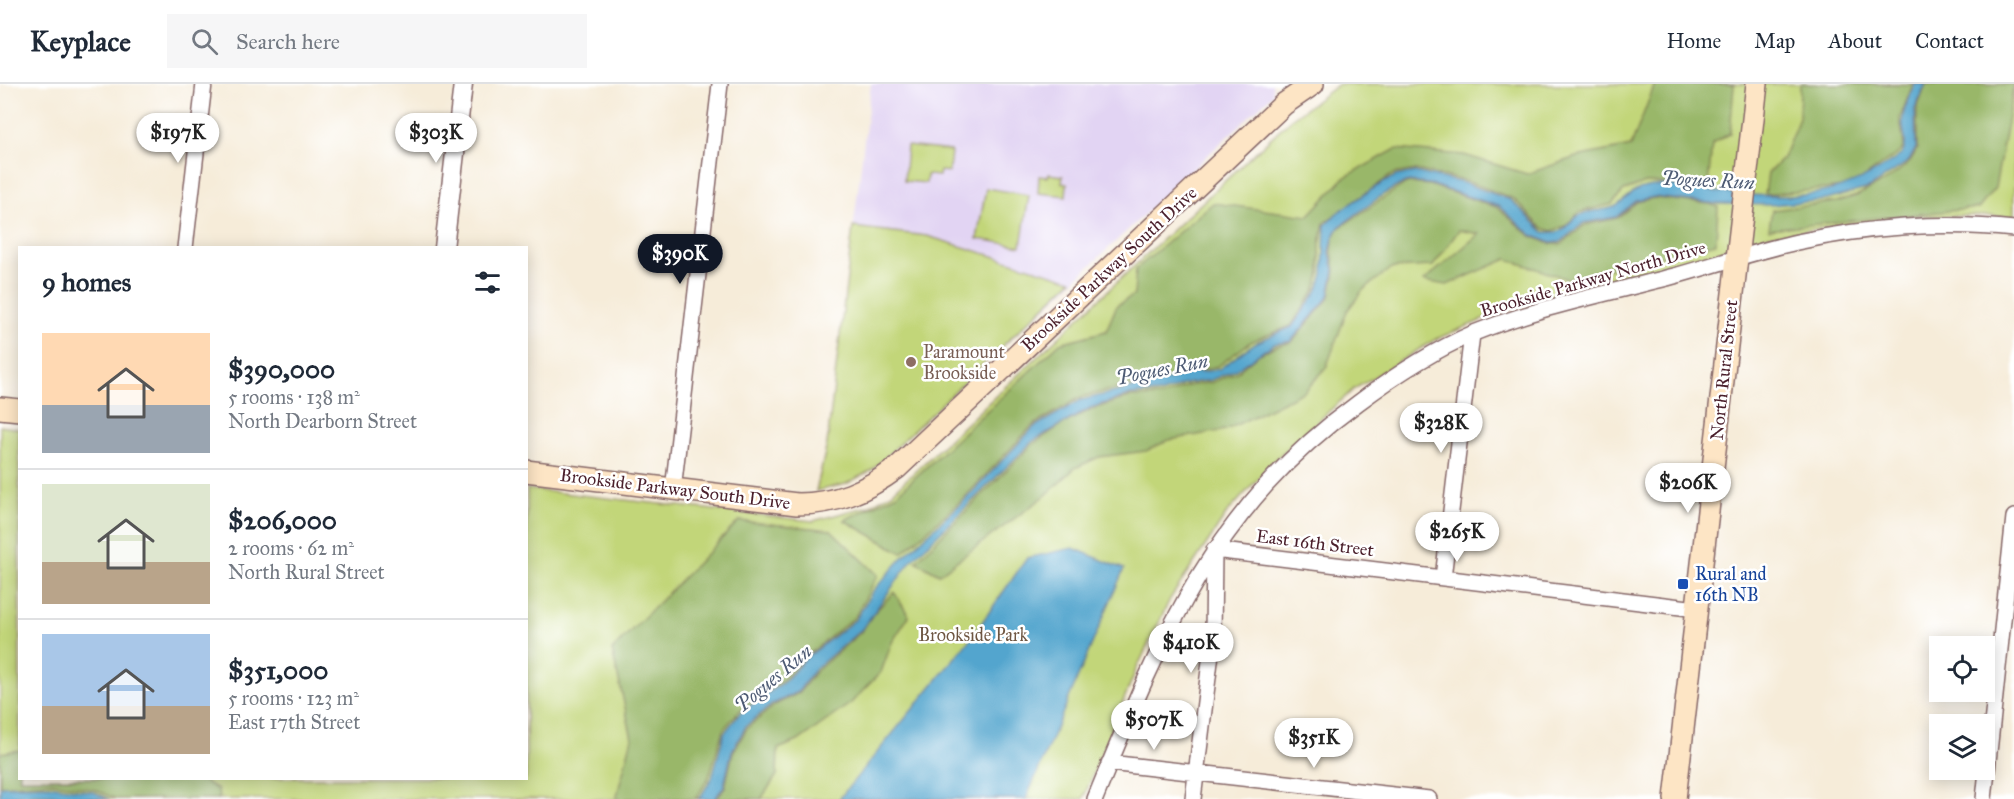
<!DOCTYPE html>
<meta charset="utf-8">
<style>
:root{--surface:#fff;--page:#f6f6f7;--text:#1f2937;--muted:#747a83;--line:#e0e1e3;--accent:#111827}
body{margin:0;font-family:"IM FELL Great Primer",serif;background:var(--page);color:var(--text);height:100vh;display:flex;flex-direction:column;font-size:22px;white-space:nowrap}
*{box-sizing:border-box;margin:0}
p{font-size:20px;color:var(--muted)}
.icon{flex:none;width:33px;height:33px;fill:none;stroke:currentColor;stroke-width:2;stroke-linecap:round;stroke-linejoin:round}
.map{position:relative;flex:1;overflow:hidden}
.details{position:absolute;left:18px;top:162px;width:510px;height:534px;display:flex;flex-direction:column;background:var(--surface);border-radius:0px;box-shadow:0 3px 15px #0003}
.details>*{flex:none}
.fabs{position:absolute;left:1929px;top:552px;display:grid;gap:12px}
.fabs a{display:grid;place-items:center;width:66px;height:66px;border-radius:0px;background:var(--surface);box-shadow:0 3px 15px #0003;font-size:30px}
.price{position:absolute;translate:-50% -51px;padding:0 14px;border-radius:21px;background:#fff;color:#222;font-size:20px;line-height:39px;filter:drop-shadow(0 2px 3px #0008)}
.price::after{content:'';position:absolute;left:50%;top:36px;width:18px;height:14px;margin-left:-9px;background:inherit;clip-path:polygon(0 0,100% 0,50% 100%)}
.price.on{background:var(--accent);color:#fff}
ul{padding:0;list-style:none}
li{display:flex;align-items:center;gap:18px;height:150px;padding:0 24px}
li+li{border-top:2px solid var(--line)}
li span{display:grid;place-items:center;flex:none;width:168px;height:120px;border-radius:0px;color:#555}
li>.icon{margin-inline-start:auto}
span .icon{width:72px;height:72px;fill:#fffc;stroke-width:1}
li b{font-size:26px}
h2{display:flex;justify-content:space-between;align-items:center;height:72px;padding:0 24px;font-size:26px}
header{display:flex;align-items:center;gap:36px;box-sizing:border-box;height:84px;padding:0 30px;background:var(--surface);border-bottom:2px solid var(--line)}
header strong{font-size:28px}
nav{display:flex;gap:33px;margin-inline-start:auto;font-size:21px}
.search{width:420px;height:54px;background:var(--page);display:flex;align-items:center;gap:15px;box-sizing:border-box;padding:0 21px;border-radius:0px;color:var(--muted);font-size:22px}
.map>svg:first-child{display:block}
.built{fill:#e2d4f3}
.green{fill:#c2d679;stroke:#867a52;stroke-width:1.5}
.forest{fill:#99b769;stroke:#726b4a;stroke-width:1.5}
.water{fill:#52a5ce;stroke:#4e627c;stroke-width:1.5}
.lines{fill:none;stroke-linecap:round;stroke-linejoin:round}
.minor-casing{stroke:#866768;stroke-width:18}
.tertiary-casing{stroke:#866768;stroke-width:21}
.secondary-casing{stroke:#866768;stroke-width:24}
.minor{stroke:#fff;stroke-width:15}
.tertiary{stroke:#fff;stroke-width:18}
.secondary{stroke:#fde5c5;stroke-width:21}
.education-dot{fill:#8d6e63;stroke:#fff;stroke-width:2}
.transit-dot{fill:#1a4fb4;stroke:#fff;stroke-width:2}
.labels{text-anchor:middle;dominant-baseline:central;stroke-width:5;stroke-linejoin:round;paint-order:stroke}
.street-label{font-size:18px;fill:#4a1f2b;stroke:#fff}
.education-label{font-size:18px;fill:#785e54;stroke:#fff;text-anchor:start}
.transit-label{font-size:18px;fill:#164399;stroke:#fff;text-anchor:start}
.park-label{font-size:18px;fill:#6e5642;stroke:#fff}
.water-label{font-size:20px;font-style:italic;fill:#4e5b74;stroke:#fff}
</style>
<header>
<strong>Keyplace</strong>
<div class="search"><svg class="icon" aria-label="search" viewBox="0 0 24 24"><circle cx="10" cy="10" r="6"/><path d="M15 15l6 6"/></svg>Search here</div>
<nav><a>Home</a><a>Map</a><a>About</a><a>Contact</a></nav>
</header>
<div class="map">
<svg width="2014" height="715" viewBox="0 0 2014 715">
<rect width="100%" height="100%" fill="#fff"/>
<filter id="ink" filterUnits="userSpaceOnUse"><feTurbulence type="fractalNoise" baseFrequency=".0167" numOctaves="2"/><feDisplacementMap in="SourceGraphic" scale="12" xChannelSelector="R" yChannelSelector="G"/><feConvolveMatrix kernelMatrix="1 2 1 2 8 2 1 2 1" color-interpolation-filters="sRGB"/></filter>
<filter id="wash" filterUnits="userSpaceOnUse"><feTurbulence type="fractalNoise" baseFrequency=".008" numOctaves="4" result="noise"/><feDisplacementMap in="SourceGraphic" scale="24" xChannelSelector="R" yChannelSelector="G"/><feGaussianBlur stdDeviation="1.35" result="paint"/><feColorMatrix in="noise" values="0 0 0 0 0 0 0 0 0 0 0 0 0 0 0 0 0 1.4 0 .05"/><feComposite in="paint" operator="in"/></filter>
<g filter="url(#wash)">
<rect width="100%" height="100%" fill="#f6ecd9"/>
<path class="built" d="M 871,0 L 1272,0 L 1273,10 L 872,386 L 846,400 L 816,407 L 827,360 Z"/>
<path class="green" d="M 1339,0 L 2014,0 L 2014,132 L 1915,132 L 1770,151 L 1695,175 L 1521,220 L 1436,255 L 1354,305 L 1278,373 L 1227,429 L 1170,515 L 1136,586 L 1083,715 L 0,715 L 0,342 L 19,345 L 20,694 L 526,694 L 527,405 L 813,437 L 869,422 L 892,409 L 1291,35 Z
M 907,62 L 951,67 L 949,88 L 940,87 L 939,92 L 927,91 L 926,99 L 904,97 Z
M 1049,90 L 1063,92 L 1062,99 L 1067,100 L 1066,112 L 1038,109 L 1039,92 L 1048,93 Z
M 986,104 L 1029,111 L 1021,162 L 977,155 Z
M 853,143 L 927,152 L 1072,196 L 872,386 L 846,400 L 816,407 L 827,360 Z"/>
<path class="forest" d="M 1655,0 L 1734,0 L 1730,49 L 1712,60 L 1708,101 L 1646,99 L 1624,107 L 1612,120 L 1580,128 L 1565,142 L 1552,147 L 1542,144 L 1514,115 L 1466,97 L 1416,86 L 1393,90 L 1324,139 L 1320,160 L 1320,189 L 1316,205 L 1291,242 L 1252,257 L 1218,282 L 1203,286 L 1192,284 L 1172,292 L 1081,313 L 1032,342 L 964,414 L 902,469 L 844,436 L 896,411 L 1060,259 L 1106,247 L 1117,221 L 1134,211 L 1136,185 L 1213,119 L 1308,132 L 1345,93 L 1396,65 L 1464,71 L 1527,90 L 1576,73 L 1631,62 Z
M 1800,0 L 1913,0 L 1900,34 L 1904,62 L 1901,67 L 1862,95 L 1843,103 L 1765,111 L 1768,89 L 1783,74 L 1799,34 Z
M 1926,0 L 2014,0 L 1995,104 L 1979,124 L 1769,145 L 1772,126 L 1836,118 L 1856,112 L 1887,96 L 1910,78 L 1917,65 L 1917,25 Z
M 1406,99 L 1429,101 L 1496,123 L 1531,152 L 1551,160 L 1561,160 L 1585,141 L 1617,134 L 1637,118 L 1654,114 L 1710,120 L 1718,123 L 1716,159 L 1567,195 L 1507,175 L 1447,201 L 1424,197 L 1479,150 L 1459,146 L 1433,182 L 1392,184 L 1363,206 L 1347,227 L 1326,284 L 1305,307 L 1226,346 L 1169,356 L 1146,367 L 1099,373 L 1075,384 L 1045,412 L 939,490 L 916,477 L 1033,360 L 1063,340 L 1090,326 L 1130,313 L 1164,312 L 1187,302 L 1213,298 L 1237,288 L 1256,272 L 1273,263 L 1292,258 L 1330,213 L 1335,187 L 1332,168 L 1333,155 L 1339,144 Z
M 739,437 L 831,446 L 878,491 L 855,533 L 803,575 L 784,595 L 738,628 L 723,646 L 709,693 L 696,715 L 616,715 L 632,654 L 612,566 Z
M 894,508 L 909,532 L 892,558 L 881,588 L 851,619 L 798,657 L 778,665 L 777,691 L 761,715 L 717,715 L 725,703 L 733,668 L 747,644 L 775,621 L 799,609 L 815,588 L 862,547 L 873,530 Z
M 19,666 L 20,694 L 201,695 L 218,706 L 219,715 L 116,715 L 96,706 L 50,698 L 0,702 L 0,669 Z"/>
<path class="water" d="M 1915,0 L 1926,0 L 1915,25 L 1916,64 L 1909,77 L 1869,104 L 1827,116 L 1771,121 L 1718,120 L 1654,113 L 1636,117 L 1616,133 L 1584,139 L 1560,158 L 1551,159 L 1532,151 L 1498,122 L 1429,100 L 1405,98 L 1384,110 L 1339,143 L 1333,154 L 1330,168 L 1334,186 L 1329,212 L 1291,257 L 1274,260 L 1235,286 L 1211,296 L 1185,300 L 1163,309 L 1131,311 L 1090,324 L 1033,357 L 911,477 L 862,545 L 814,586 L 798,608 L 773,620 L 746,642 L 732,667 L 724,702 L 715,715 L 699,715 L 712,694 L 724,649 L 740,629 L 785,597 L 805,575 L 856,535 L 872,508 L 904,472 L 965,416 L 1034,343 L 1081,316 L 1175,294 L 1191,287 L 1202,288 L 1219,285 L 1255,259 L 1292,243 L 1318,206 L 1323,190 L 1325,141 L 1337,129 L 1374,104 L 1395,92 L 1415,88 L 1464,99 L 1511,116 L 1544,148 C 1570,150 1562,141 1578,132 C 1587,126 1603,127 1614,123 C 1625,118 1630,107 1643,104 C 1669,97 1695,105 1721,108 C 1792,117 1843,115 1902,70 C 1910,57 1900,46 1903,32 C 1905,21 1911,10 1915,0 Z
M 1073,464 L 1124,485 L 1026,715 L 839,715 L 971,554 L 1027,474 Z
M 49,701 L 94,708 L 109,715 C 73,715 36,705 0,715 L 0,704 L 3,702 Z"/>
</g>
<g filter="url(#ink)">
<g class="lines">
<defs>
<path id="minor" d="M 185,164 L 204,0
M 673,406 L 720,0
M 1443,494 L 1472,250
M 1109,679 L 1429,715
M 1095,715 C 1161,554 1211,426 1358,319 C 1394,292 1432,267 1474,249 C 1538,223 1610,209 1678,191 C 1717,180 1757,167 1797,158 C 1865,143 1944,137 2014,145
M 1193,715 L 1213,553 L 1214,466 L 1697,525
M 1984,715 L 2014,433"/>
<path id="tertiary" d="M 444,164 L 463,0"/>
<path id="secondary" d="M 0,324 L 20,326
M 526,387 L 797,420 C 836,420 866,407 897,384 L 1284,20 L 1313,0
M 1675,715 L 1757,0"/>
</defs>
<use href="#minor" class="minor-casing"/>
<use href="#tertiary" class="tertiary-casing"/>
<use href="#secondary" class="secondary-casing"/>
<use href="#minor" class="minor"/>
<use href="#tertiary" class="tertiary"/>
<use href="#secondary" class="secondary"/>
</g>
</g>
<circle class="education-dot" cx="911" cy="278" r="6"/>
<rect class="transit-dot" x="1677" y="494" width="12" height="12" rx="3"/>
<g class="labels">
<g class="street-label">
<text transform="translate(1109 185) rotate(-43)">Brookside Parkway South Drive</text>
<text transform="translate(1593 195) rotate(-16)">Brookside Parkway North Drive</text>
<text transform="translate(1724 286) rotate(-84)">North Rural Street</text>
<text transform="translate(675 405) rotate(7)">Brookside Parkway South Drive</text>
<text transform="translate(1315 459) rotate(7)">East 16th Street</text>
</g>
<g class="education-label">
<text x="923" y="268">Paramount<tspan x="923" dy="21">Brookside</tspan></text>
</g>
<g class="transit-label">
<text x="1695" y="490">Rural and<tspan x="1695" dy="21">16th NB</tspan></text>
</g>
<g class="park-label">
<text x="973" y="551">Brookside Park</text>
</g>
<g class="water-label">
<text transform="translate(1708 96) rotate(3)">Pogues Run</text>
<text transform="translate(1162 285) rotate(-11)">Pogues Run</text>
<text transform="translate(773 594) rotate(-40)">Pogues Run</text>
</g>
</g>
</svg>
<div class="fabs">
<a><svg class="icon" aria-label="locate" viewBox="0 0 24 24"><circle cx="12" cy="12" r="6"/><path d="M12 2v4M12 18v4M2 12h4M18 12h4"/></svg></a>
<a><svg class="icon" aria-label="layers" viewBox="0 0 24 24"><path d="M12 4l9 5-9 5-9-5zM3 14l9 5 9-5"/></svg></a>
</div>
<b class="price" style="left:178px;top:80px">$197K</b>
<b class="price" style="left:436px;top:80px">$303K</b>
<b class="price on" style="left:680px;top:201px">$390K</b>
<b class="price" style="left:1441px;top:370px">$328K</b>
<b class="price" style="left:1688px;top:430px">$206K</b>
<b class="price" style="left:1457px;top:479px">$265K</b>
<b class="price" style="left:1191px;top:590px">$410K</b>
<b class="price" style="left:1154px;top:667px">$507K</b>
<b class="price" style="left:1314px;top:685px">$351K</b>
<section class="details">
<h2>9 homes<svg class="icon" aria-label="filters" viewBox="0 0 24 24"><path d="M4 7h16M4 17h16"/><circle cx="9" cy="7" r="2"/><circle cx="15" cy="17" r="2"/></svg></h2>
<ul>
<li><span style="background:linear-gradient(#ffd9b3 60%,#9aa5b1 0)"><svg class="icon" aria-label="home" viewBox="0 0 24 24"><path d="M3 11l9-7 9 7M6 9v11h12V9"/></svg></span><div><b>$390,000</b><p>5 rooms · 138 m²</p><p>North Dearborn Street</p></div></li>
<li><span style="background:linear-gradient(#dfe7d0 65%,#b9a48a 0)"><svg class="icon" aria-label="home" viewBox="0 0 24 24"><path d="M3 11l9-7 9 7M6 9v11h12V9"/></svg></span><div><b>$206,000</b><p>2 rooms · 62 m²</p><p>North Rural Street</p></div></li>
<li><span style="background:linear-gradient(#a9c7e8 60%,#b9a48a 0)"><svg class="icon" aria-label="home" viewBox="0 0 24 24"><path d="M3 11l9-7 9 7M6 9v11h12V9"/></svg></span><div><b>$351,000</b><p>5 rooms · 123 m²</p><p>East 17th Street</p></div></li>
</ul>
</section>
</div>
